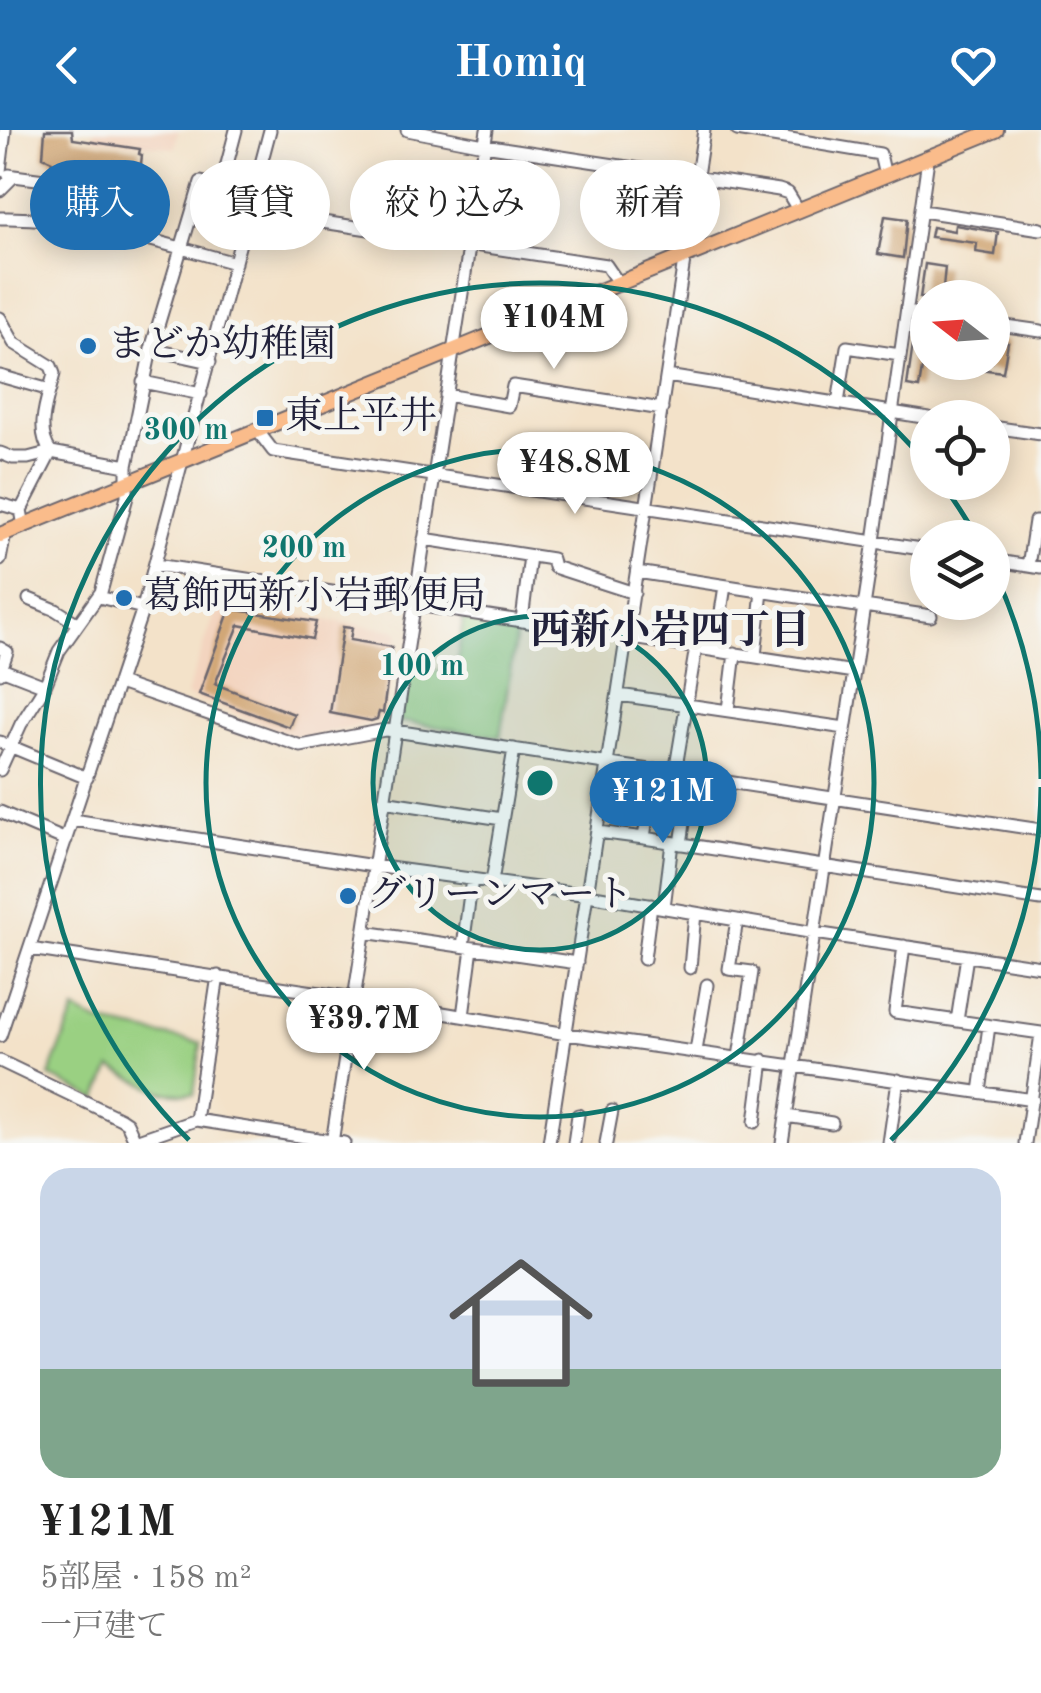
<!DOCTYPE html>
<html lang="ja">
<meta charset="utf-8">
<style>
:root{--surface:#fff;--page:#f6f6f6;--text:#222;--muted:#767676;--line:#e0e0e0;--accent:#1f6fb2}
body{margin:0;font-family:"Old Standard TT","Noto Serif JP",serif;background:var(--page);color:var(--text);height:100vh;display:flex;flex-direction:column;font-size:38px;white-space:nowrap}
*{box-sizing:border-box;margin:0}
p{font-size:32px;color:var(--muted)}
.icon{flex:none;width:55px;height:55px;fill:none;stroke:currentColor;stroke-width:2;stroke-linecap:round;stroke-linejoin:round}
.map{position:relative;height:1013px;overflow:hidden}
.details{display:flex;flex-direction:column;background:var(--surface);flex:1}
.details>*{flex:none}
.banner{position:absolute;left:30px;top:30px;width:982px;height:90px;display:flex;gap:20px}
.needle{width:65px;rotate:287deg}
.controls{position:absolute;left:910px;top:150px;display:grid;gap:20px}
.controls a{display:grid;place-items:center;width:100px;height:100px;border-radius:50%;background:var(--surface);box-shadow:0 5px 25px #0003;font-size:50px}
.price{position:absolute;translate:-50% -85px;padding:0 22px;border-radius:35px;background:#fff;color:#222;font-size:32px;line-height:65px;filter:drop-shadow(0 2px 5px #0008)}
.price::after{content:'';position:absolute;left:50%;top:60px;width:30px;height:22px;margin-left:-15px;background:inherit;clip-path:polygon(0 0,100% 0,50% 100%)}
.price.selected{background:var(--accent);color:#fff}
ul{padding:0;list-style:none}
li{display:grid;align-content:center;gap:20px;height:530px;padding:0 40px}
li+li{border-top:2px solid var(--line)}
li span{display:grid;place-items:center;height:310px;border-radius:30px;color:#555}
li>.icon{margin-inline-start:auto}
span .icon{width:180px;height:180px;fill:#fffc;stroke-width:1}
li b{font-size:42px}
.chip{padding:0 35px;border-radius:45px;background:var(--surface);box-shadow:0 5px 25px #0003;font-size:35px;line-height:90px}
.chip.selected{background:var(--accent);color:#fff}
header{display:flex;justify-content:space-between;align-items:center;height:130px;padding:0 40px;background:var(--accent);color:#fff;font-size:45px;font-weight:600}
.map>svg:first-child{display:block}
.built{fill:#f3d4bf}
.green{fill:#9ad082;stroke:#5e795e;stroke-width:2.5}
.building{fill:#d1a777}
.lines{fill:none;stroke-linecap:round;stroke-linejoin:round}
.minor-casing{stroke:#6b656d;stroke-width:15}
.major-casing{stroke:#6b656d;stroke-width:18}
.minor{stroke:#fff;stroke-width:11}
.major{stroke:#fabc8b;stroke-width:14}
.ring{fill:none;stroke:#0f766e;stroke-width:5}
.poi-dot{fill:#1f6fb2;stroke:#f6f6f2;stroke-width:4}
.labels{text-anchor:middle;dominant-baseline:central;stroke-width:10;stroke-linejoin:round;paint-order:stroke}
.poi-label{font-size:38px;fill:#22223b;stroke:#f6f6f2;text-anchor:start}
.neighbourhood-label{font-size:40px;font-weight:bold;fill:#22223b;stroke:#f6f6f2}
.centre{fill:#0f766e;stroke:#f6f6f2;stroke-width:5}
.ring-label{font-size:30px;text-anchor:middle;font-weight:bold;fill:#0f766e;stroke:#f6f6f2;stroke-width:10;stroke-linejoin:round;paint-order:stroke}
</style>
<header><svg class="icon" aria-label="back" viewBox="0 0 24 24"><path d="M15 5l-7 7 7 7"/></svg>Homiq<svg class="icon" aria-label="heart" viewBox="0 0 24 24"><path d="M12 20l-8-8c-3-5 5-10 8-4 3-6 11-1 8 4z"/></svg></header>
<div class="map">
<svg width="1041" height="1013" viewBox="0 0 1041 1013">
<rect width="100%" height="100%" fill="#f6f6f2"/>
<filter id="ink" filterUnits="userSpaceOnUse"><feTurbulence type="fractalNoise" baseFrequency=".01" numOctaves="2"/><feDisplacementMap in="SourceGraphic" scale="20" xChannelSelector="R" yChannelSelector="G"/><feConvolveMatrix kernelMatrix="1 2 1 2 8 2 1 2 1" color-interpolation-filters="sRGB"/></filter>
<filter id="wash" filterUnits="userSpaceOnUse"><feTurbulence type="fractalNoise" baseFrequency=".0048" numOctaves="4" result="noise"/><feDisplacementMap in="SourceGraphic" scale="40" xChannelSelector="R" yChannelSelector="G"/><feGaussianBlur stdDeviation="2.25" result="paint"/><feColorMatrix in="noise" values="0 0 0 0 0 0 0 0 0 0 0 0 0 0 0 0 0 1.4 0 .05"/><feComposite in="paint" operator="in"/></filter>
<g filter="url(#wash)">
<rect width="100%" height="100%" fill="#f3e2c9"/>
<path class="built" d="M 94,0 L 178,0 L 175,18 L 92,8 Z
M 219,474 L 399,501 L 383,590 L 302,609 L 186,565 Z"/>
<path class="green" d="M 463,489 L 517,497 L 500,607 L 398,591 L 405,536 L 456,544 Z
M 75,880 L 97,892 L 201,913 L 194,964 L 162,962 L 111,938 L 97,969 L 49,946 Z"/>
<g id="blocks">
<path class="building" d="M 45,0 L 72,0 L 73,9 L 140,19 L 139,24 L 142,25 L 141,34 L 114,31 L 106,80 L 85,77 L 84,52 L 81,47 L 50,41 L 52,31 L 43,27 Z
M 885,86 L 907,89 L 903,128 L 878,124 Z
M 955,95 L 998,102 L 995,125 L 976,122 L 977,113 L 930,107 L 932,97 L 954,101 Z
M 925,134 L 945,137 L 942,168 L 920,168 Z
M 916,193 L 928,194 L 928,232 L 923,232 L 919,258 L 907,256 Z
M 992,209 L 1008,212 L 1003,242 L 972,238 L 973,232 L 992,232 Z
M 230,479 L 316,492 L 312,509 L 239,495 L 215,554 L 294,584 L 289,597 L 199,564 Z
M 343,497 L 352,498 L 350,510 L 392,517 L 383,583 L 379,582 L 377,589 L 371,591 L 330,583 Z"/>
</g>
</g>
<g filter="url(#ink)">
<use href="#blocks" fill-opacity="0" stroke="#6b656d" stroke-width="2.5"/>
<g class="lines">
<defs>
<path id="minor" d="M 407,0 L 484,15 L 779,60 L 788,63 L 799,81
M 737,0 L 880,24 L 885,46
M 0,41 L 5,0
M 14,46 L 75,54 L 72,93
M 221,57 L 236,0
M 0,60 L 14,46 L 9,45
M 250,81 L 606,135 L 619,154
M 922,81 L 1041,99
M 0,88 C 80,86 158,112 235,133
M 907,182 L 928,185
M 0,188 L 14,213 L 51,236 L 54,244 C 48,268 34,300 51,322
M 992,194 L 1041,201
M 151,219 L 210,232
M 0,246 L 50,260
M 667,246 L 929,288
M 143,252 L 201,264
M 446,265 L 509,276 L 513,256 L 662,279
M 838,273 L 847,217 L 900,225
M 992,297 L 1041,304
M 257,300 L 273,321 L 928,420
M 0,323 L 13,328 L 28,328 L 51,322 L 127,336
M 0,374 L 21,380
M 24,396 L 21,380 L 51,322
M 424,409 L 552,429 L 554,437 L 634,463
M 0,430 L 5,403
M 992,430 L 1041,438
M 156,435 L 854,542
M 1028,436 L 1035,391 L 1041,391
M 637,442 L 863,477
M 99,467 L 143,478
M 29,469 L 56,480 L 78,494
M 864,476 L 931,486
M 522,490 L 530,426
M 0,518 L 7,522 L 0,543
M 715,520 L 725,456
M 755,526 L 762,461
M 1,539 L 45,556
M 119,553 L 301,616 L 385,600 L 395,601 L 1041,700
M 619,565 L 845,598
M 728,580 L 735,523
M 0,612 L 87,648
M 0,640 L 21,594 L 45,556 L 59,521 L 101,462 L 127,367 L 127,336 L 151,219 L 201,52 L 253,65
M 675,643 L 696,517
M 383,671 L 502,689
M 0,682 L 66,710
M 73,690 L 374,736 L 588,765 L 815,803 L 1041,837
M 598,702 L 644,708 L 654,640
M 644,708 L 1041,770
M 681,714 L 691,646
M 492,752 L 514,619
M 664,777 L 672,713
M 737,790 L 729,839 L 752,842 L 739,927
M 364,802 L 577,833
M 463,816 L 472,749
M 904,816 L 895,882 L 1041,903
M 30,819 L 354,868 L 567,904 L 1033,970
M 644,829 L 651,775
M 690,838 L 695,783
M 463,886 L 472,818
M 957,891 L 967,826
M 0,906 L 143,478 L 270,0
M 696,921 L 707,855
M 0,931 L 121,989 L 127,993 L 136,1013
M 980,962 L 989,896
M 786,986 L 832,993
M 196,990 L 218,846
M 755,992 L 763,930
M 135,1011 L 196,990 L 344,1013
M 332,1013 L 487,0
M 549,1013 L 704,0
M 574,1013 L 578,985
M 606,1013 L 612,981
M 782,1013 L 874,411 L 928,29
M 889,1013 L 898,950
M 1025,1013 L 1041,904"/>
<path id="major" d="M 0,405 L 996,0"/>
</defs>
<use href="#minor" class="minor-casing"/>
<use href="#major" class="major-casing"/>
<use href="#minor" class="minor"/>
<use href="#major" class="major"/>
</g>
</g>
<circle cx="540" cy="653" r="167" fill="#0f766e" fill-opacity=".12"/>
<g class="ring">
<circle cx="540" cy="653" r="167"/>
<circle cx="540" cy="653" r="334"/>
<path d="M1041 657A501 501 0 0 1 891 1010M189 1010A501 501 0 1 1 927 334M943 355A501 501 0 0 1 976 406M994 441A501 501 0 0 1 1041 649"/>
</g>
<g class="poi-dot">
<circle cx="88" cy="216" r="10"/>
<rect x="255" y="278" width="20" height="20" rx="5"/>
<circle cx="124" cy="468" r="10"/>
<circle cx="348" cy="766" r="10"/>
</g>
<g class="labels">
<g class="poi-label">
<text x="108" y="216">まどか幼稚園</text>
<text x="285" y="288">東上平井</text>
<text x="144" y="468">葛飾西新小岩郵便局</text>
<text x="368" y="766">グリーンマート</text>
</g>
<g class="neighbourhood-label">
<text x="670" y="503">西新小岩四丁目</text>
</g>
</g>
<circle cx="540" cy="653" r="15" class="centre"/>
<g class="ring-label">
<text x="186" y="309">300 m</text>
<text x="304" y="427">200 m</text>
<text x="422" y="545">100 m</text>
</g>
</svg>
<div class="controls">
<a><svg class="needle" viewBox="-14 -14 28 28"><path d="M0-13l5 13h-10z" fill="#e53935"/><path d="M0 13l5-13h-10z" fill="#767676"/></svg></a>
<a><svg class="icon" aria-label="locate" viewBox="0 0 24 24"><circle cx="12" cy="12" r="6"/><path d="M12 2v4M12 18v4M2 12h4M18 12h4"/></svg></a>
<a><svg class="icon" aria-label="layers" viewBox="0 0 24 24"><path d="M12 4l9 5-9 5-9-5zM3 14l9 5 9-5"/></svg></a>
</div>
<b class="price" style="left:554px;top:242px">¥104M</b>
<b class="price" style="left:575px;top:387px">¥48.8M</b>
<b class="price selected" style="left:663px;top:716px">¥121M</b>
<b class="price" style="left:364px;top:943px">¥39.7M</b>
<div class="banner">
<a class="chip selected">購入</a>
<a class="chip">賃貸</a>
<a class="chip">絞り込み</a>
<a class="chip">新着</a>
</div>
</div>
<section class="details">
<ul>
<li><span style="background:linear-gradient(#c9d6e8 65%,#7fa58c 0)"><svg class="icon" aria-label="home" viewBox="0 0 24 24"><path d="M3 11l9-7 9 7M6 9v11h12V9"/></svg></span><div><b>¥121M</b><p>5部屋 · 158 m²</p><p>一戸建て</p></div></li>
</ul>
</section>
